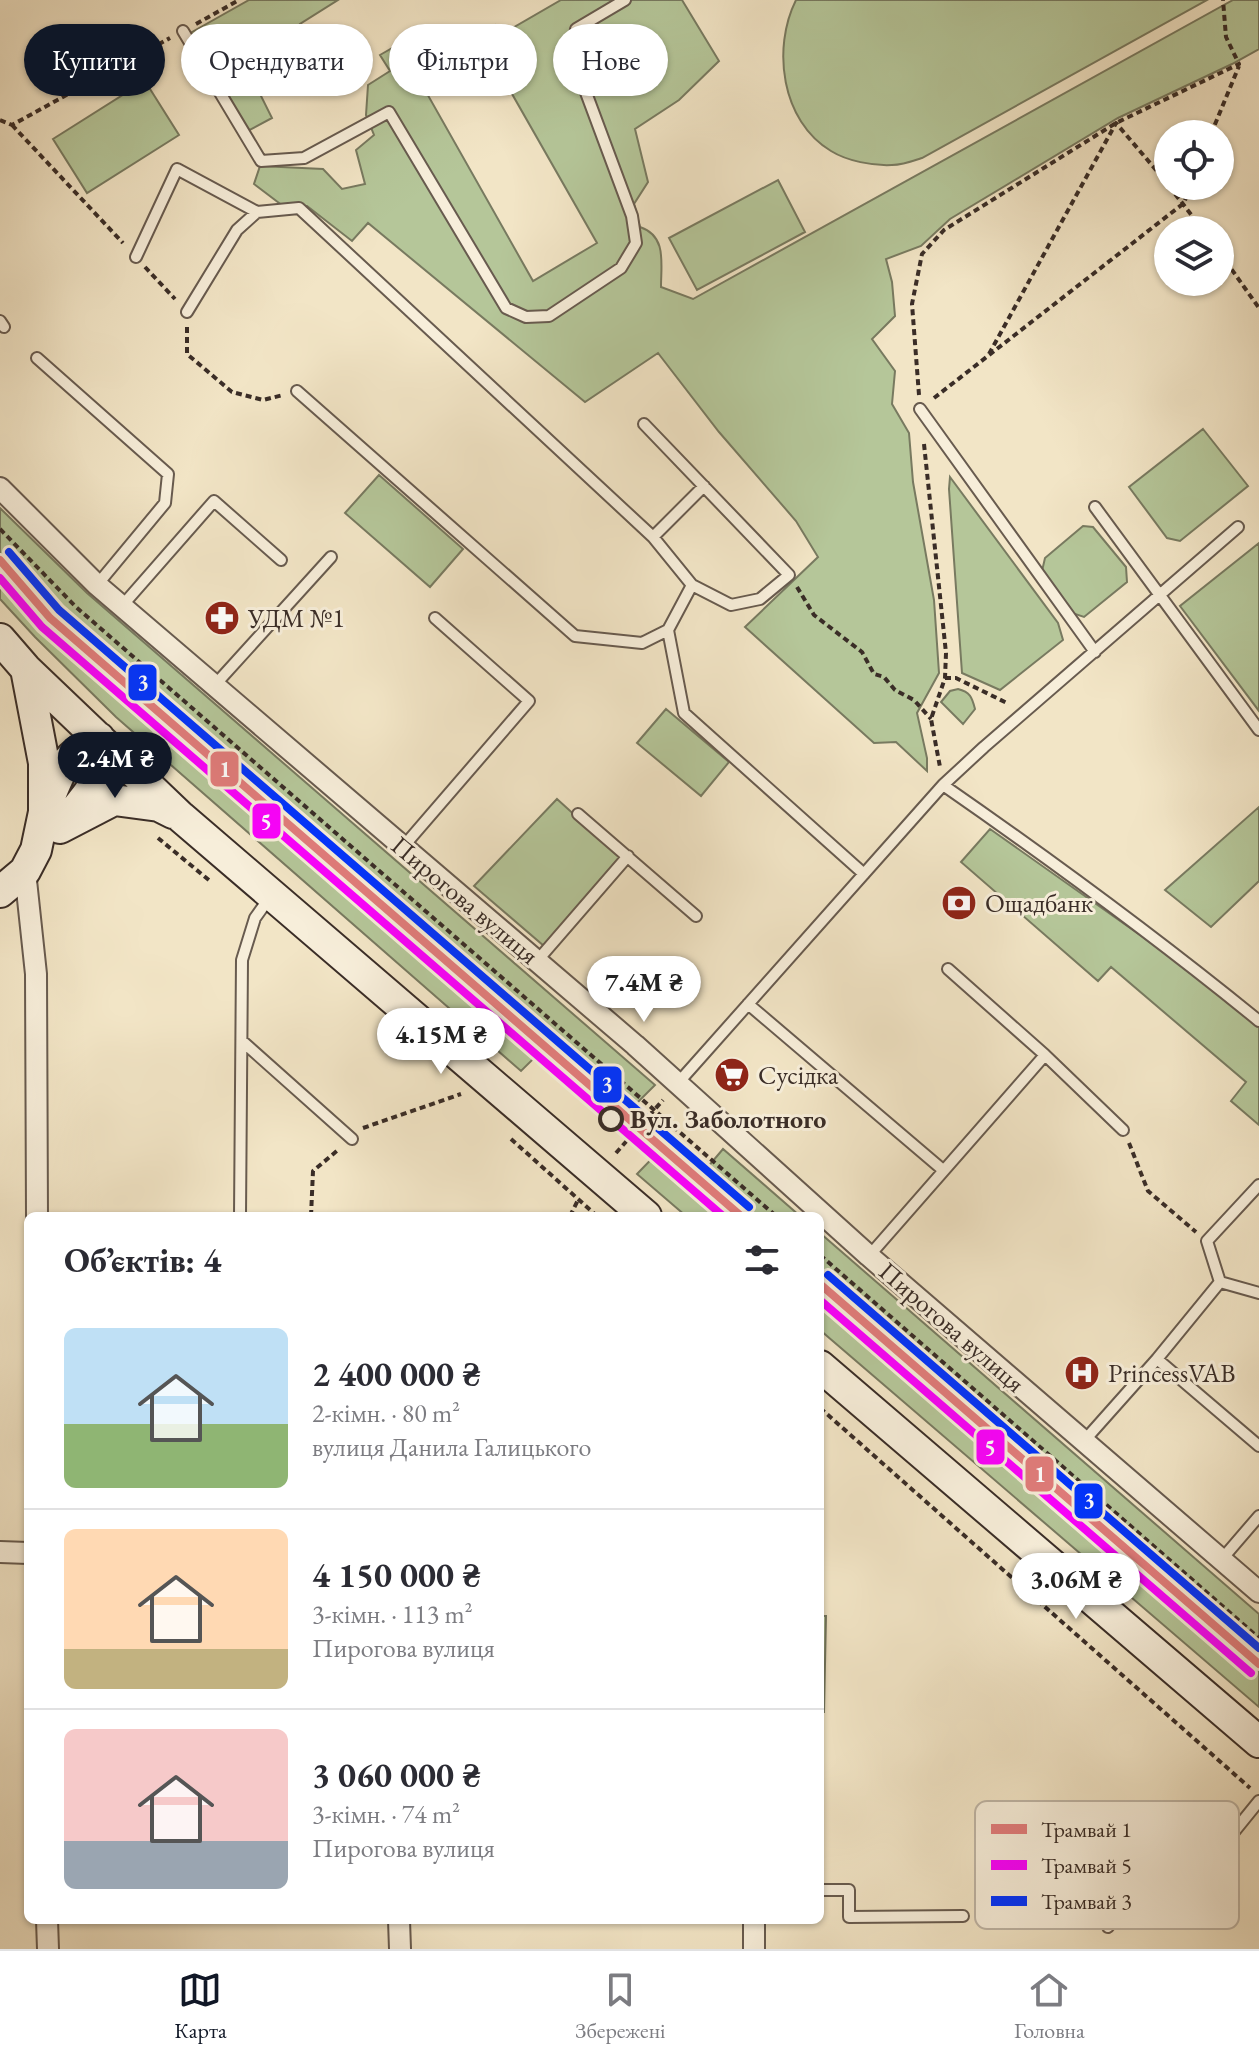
<!DOCTYPE html>
<html lang="uk">
<meta charset="utf-8">
<style>
:root{--surface:#fff;--page:#f7f7f7;--text:#2b2b33;--muted:#7c7c81;--line:#e1e1e2;--accent:#111827}
body{margin:0;font-family:"EB Garamond",serif;background:var(--page);color:var(--text);height:100vh;display:flex;flex-direction:column;font-size:30px;white-space:nowrap}
*{box-sizing:border-box;margin:0}
p{font-size:26px;color:var(--muted)}
.icon{flex:none;width:44px;height:44px;fill:none;stroke:currentColor;stroke-width:2;stroke-linecap:round;stroke-linejoin:round}
.map{position:relative;flex:1;overflow:hidden}
.side{position:absolute;left:24px;top:1212px;width:800px;height:712px;display:flex;flex-direction:column;background:var(--surface);border-radius:12px;box-shadow:0 2px 6px #0004}
.side>*{flex:none}
.guide{position:absolute;left:24px;top:24px;width:800px;height:72px;display:flex;gap:16px}
.tools{position:absolute;left:1154px;top:120px;display:grid;gap:16px}
.tools a{display:grid;place-items:center;width:80px;height:80px;border-radius:50%;background:var(--surface);box-shadow:0 2px 6px #0004;font-size:40px}
.price{position:absolute;translate:-50% -68px;padding:0 18px;border-radius:28px;background:#fff;color:#222;font-size:26px;line-height:52px;filter:drop-shadow(0 2px 4px #0008)}
.price::after{content:'';position:absolute;left:50%;top:48px;width:24px;height:18px;margin-left:-12px;background:inherit;clip-path:polygon(0 0,100% 0,50% 100%)}
.price.selected{background:var(--accent);color:#fff}
ul{padding:0;list-style:none}
li{display:flex;align-items:center;gap:24px;height:200px;padding:0 40px}
li+li{border-top:2px solid var(--line)}
li span{display:grid;place-items:center;flex:none;width:224px;height:160px;border-radius:12px;color:#555}
li>.icon{margin-inline-start:auto}
span .icon{width:96px;height:96px;fill:#fffc;stroke-width:1}
li b{font-size:34px}
h2{display:flex;justify-content:space-between;align-items:center;height:96px;padding:0 40px;font-size:34px}
.chip{padding:0 28px;border-radius:36px;background:var(--surface);box-shadow:0 2px 6px #0004;font-size:28px;line-height:72px}
.chip.selected{background:var(--accent);color:#fff}
.tab-bar{display:flex;justify-content:space-around;align-items:center;height:112px;border-top:2px solid var(--line);background:var(--surface);font-size:22px;color:var(--muted)}
.tab-bar a{display:grid;justify-items:center;gap:4px}
.tab-bar .selected{color:var(--accent)}
.map>svg:first-child{display:block}
.green{fill:#b5c699;stroke:#787a60;stroke-width:2}
.lines{fill:none;stroke-linecap:round;stroke-linejoin:round}
.lane-casing{stroke:#685b4f;stroke-width:14}
.street-casing{stroke:#685b4f;stroke-width:24}
.secondary-casing{stroke:#3a2d27;stroke-width:34}
.path{stroke:#3a2d27;stroke-width:4;stroke-dasharray:6 4;stroke-linecap:butt}
.lane{stroke:#f7eeda;stroke-width:10}
.street{stroke:#f7eeda;stroke-width:20}
.secondary{stroke:#f7eeda;stroke-width:30}
.tram-1-casing{stroke:#f7eeda;stroke-width:14}
.tram-2-casing{stroke:#f7eeda;stroke-width:14}
.tram-3-casing{stroke:#f7eeda;stroke-width:14}
.tram-1{stroke:#e17c7b;stroke-width:8}
.tram-2{stroke:#fb00ff;stroke-width:8}
.tram-3{stroke:#03f;stroke-width:8}
.stop-dot{fill:#f7eeda;stroke:#3a2d27;stroke-width:4}
.labels{text-anchor:middle;dominant-baseline:central;stroke-width:6;stroke-linejoin:round;paint-order:stroke}
.poi-label{font-size:26px;fill:#3a2d27;stroke:#f7eeda;text-anchor:start}
.street-label{font-size:26px;fill:#3a2d27;stroke:#f7eeda}
.stop-label{font-size:26px;font-weight:bold;fill:#3a2d27;stroke:#f7eeda;text-anchor:start}
.key{fill:#f7eeda;stroke:#beb4a4;stroke-width:2}
.key-label{font-size:22px;fill:#3a2d27}
.line-badge{stroke:#f7eeda;stroke-width:3}
.badge-label{font-size:22px;text-anchor:middle;font-weight:bold;fill:#fff}
</style>
<div class="map">
<svg width="1259" height="1949" viewBox="0 0 1259 1949">
<rect width="100%" height="100%" fill="#f2e5c6"/>
<filter id="stains"><feTurbulence type="fractalNoise" baseFrequency=".0025" numOctaves="4"/><feColorMatrix values="0 0 0 0 .2 0 0 0 0 .09 0 0 0 0 .02 0 0 0 .5 -.17"/></filter>
<radialGradient id="worn" r=".72"><stop offset=".6" stop-color="#630" stop-opacity="0"/><stop offset="1" stop-color="#630" stop-opacity=".3"/></radialGradient>
<path class="green" d="M 249,0 L 338,0 L 300,24 L 304,34 L 285,46 L 294,63 L 256,86 L 272,118 L 244,133 L 185,36 Z
M 561,0 L 682,0 L 719,61 L 679,100 L 635,129 L 648,182 L 634,204 L 640,227 C 667,236 661,263 661,287 L 693,299 L 1233,0 L 1259,0 L 1259,49 L 1232,64 L 1118,118 L 950,219 L 921,246 L 886,259 L 892,282 L 895,316 L 872,339 L 895,371 L 892,404 L 909,433 L 913,482 L 934,600 L 939,673 L 917,713 L 927,758 L 927,771 L 896,742 L 874,743 L 745,627 L 818,557 L 796,521 L 719,432 L 658,353 L 585,402 L 368,223 L 352,241 L 307,206 L 283,206 L 254,184 L 260,166 L 323,169 L 342,189 L 365,184 L 356,150 L 374,135 L 366,115 L 368,85 L 390,71 L 380,55 L 399,44 L 533,281 L 597,243 L 479,36 L 495,25 L 502,34 Z
M 796,0 L 1207,0 L 922,158 C 913,161 902,165 892,165 C 873,166 847,161 831,151 C 781,121 772,48 796,0 Z
M 145,81 L 179,135 L 87,193 L 53,139 Z
M 778,180 L 805,232 L 697,290 L 669,238 Z
M 1203,429 L 1248,486 L 1180,541 L 1167,538 L 1129,487 Z
M 379,475 L 463,549 L 430,587 L 345,513 Z
M 950,477 L 1058,623 L 1063,640 L 1000,690 L 962,673 L 949,489 Z
M 0,508 L 87,593 L 655,1085 L 635,1105 L 607,1081 L 588,1104 L 534,1058 L 521,1071 L 116,717 L 35,637 L 0,599 Z
M 1083,526 L 1093,527 L 1126,567 L 1127,582 L 1084,617 L 1072,613 L 1042,571 L 1045,558 Z
M 1259,543 L 1259,711 L 1180,606 Z
M 958,689 C 970,692 972,697 975,709 L 963,724 L 941,702 L 950,691 Z
M 666,709 L 729,762 L 701,796 L 637,743 Z
M 557,799 L 621,857 L 544,946 L 474,886 Z
M 1259,807 L 1259,881 L 1211,927 L 1165,890 Z
M 990,829 L 1164,952 L 1259,1027 L 1259,1125 L 1231,1101 L 1246,1082 L 1111,967 L 1098,981 L 961,862 Z
M 665,1145 L 701,1175 L 723,1149 L 800,1216 L 686,1216 L 637,1174 Z
M 820,1233 L 1259,1614 L 1259,1707 L 820,1330 Z
M 820,1616 L 826,1616 L 824,1712 L 820,1712 Z"/>
<g class="lines">
<defs>
<path id="lane" d="M 183,31 L 261,161 L 304,158 L 389,112 L 506,308 L 526,317 L 549,316 L 621,268 L 636,243 L 632,216 L 572,55 L 576,29 L 625,0
M 136,257 L 177,169 L 257,212
M 187,312 L 237,230 L 257,212 L 299,208 L 653,537 L 692,585 L 668,630 L 684,713 L 864,874
M 0,321 L 4,327
M 37,358 L 168,474 L 165,503 L 97,585
M 297,391 L 575,636 L 642,643 L 668,630
M 920,409 L 1095,652
M 644,424 L 789,575 L 760,599 L 731,605 L 692,585
M 1095,507 L 1259,730
M 653,537 L 704,486
M 122,606 L 214,501 L 281,560
M 214,686 L 331,557
M 943,785 C 1051,860 1157,938 1259,1021
M 578,814 L 696,916
M 403,847 L 529,701 L 435,618
M 537,961 L 628,856
M 948,969 L 1045,1055 L 1123,1130
M 748,1004 L 943,1170
M 242,1041 L 352,1139
M 678,1083 L 943,785 L 984,747 L 1238,527
M 240,1216 L 242,960 L 255,918 L 270,897
M 869,1256 L 1045,1055
M 1220,1282 L 1207,1241 L 1259,1185
M 1220,1282 L 1259,1293
M 1157,1359 L 1259,1446
M 1084,1441 L 1157,1359 L 1220,1282
M 1222,1559 L 1259,1516
M 820,1890 L 849,1890 L 849,1917 L 963,1916
M 1108,1927 L 1140,1865 L 1190,1886 L 1259,1801"/>
<path id="street" d="M 0,488 L 97,585 L 635,1045 L 869,1256 L 1259,1592
M 25,871 L 36,974 L 37,1216
M 0,1552 L 28,1553
M 47,1920 L 48,1949
M 399,1920 L 400,1949
M 754,1949 L 754,1920"/>
<path id="secondary" d="M 0,639 L 26,669 L 181,817 L 646,1216
M 49,799 C 62,765 66,756 99,738
M 66,821 C 84,799 106,776 108,747
M 60,828 L 114,800 L 159,806 L 173,813
M 0,892 L 25,871 L 36,850 L 44,812 L 44,763 L 26,669
M 820,1366 L 1259,1742"/>
</defs>
<use href="#lane" class="lane-casing"/>
<use href="#street" class="street-casing"/>
<use href="#secondary" class="secondary-casing"/>
<path class="path" d="M 196,24 L 239,0
M 0,120 L 12,125 L 170,38
M 12,125 L 123,243
M 1211,134 L 1239,66
M 1169,186 L 1203,230
M 1220,253 L 1259,308
M 145,267 L 175,299
M 187,327 L 187,354 L 232,392 L 263,400 L 283,395
M 989,354 L 1116,123 L 1168,184
M 919,395 L 912,304 L 922,254 L 944,230 L 1116,123 L 1239,64 L 1226,37 L 1223,0
M 934,398 L 1184,203 L 1190,186
M 924,444 L 946,653 L 945,678 L 931,719 L 940,767
M 0,529 L 76,607 L 776,1216
M 797,587 L 814,615 L 862,652 L 874,674 L 884,677 L 895,690 L 914,700 L 931,719
M 945,678 L 956,678 L 1009,704
M 158,838 L 210,881
M 363,1128 L 461,1094
M 511,1139 L 597,1216
M 1129,1143 L 1148,1191 L 1196,1232
M 616,1153 L 663,1100
M 311,1216 L 313,1171 L 338,1150
M 570,1216 L 578,1200
M 820,1255 L 1259,1638
M 820,1408 L 1250,1788"/>
<use href="#lane" class="lane"/>
<use href="#street" class="street"/>
<use href="#secondary" class="secondary"/>
<defs>
<path id="tram-1" d="M 0,560 L 50,618 L 741,1216
M 820,1284 L 1259,1664"/>
<path id="tram-2" d="M 0,578 L 42,627 L 723,1216
M 820,1300 L 1251,1673"/>
<path id="tram-3" d="M 9,552 L 59,610 L 749,1207
M 828,1275 L 1259,1648"/>
</defs>
<use href="#tram-1" class="tram-1-casing"/>
<use href="#tram-2" class="tram-2-casing"/>
<use href="#tram-3" class="tram-3-casing"/>
<use href="#tram-1" class="tram-1"/>
<use href="#tram-2" class="tram-2"/>
<use href="#tram-3" class="tram-3"/>
</g>
<defs>
<symbol id="pharmacy-disc" viewBox="-11 -11 22 22"><circle r="9.5" fill="#8f2418" stroke="#f7eeda"/><path d="M-2-6h4v4h4v4h-4v4h-4v-4h-4v-4h4Z" fill="#fff"/></symbol>
<symbol id="bank-disc" viewBox="-11 -11 22 22"><circle r="9.5" fill="#8f2418" stroke="#f7eeda"/><path d="M-6-4H6V4H-6ZM0-2.3a2.3 2.3 0 1 0 0 4.6a2.3 2.3 0 1 0 0-4.6Z" fill="#fff"/></symbol>
<symbol id="supermarket-disc" viewBox="-11 -11 22 22"><circle r="9.5" fill="#8f2418" stroke="#f7eeda"/><path d="M-6-5.5h2.5l.6 2H6L4.5 2H-2.5L-4.4-4H-6ZM-1.5 3.2a1.3 1.3 0 1 0 .1 0ZM3 3.2a1.3 1.3 0 1 0 .1 0Z" fill="#fff"/></symbol>
<symbol id="hospital-disc" viewBox="-11 -11 22 22"><circle r="9.5" fill="#8f2418" stroke="#f7eeda"/><path d="M-5-5h3v3.5h4V-5h3V5h-3V1.5h-4V5h-3Z" fill="#fff"/></symbol>
</defs>
<g fill-rule="evenodd">
<use href="#pharmacy-disc" x="202" y="598" width="40" height="40"/>
<use href="#bank-disc" x="939" y="883" width="40" height="40"/>
<use href="#supermarket-disc" x="712" y="1055" width="40" height="40"/>
<use href="#hospital-disc" x="1062" y="1353" width="40" height="40"/>
</g>
<circle class="stop-dot" cx="611" cy="1119" r="11"/>
<g class="labels">
<g class="poi-label">
<text x="248" y="618">УДМ №1</text>
<text x="985" y="903">Ощадбанк</text>
<text x="758" y="1075">Сусідка</text>
<text x="1108" y="1373">PrincessVAB</text>
</g>
<g class="street-label">
<text transform="translate(465 900) rotate(40)">Пирогова вулиця</text>
<text transform="translate(952 1327) rotate(41)">Пирогова вулиця</text>
</g>
<g class="stop-label">
<text x="630" y="1119">Вул. Заболотного</text>
</g>
</g>
<rect x="975" y="1801" width="264" height="128" rx="12" class="key"/>
<rect x="991" y="1824" width="36" height="10" fill="#e17c7b"/>
<rect x="991" y="1860" width="36" height="10" fill="#fb00ff"/>
<rect x="991" y="1896" width="36" height="10" fill="#03f"/>
<g class="key-label">
<text x="1041" y="1837">Трамвай 1</text>
<text x="1041" y="1873">Трамвай 5</text>
<text x="1041" y="1909">Трамвай 3</text>
</g>
<g class="line-badge">
<rect x="127" y="663" width="31" height="39" rx="8" fill="#03f"/>
<rect x="209" y="750" width="31" height="38" rx="8" fill="#e17c7b"/>
<rect x="251" y="802" width="31" height="38" rx="8" fill="#fb00ff"/>
<rect x="592" y="1065" width="31" height="39" rx="8" fill="#03f"/>
<rect x="975" y="1428" width="31" height="38" rx="8" fill="#fb00ff"/>
<rect x="1024" y="1455" width="31" height="38" rx="8" fill="#e17c7b"/>
<rect x="1073" y="1482" width="31" height="38" rx="8" fill="#03f"/>
</g>
<g class="badge-label">
<text x="143" y="690">3</text>
<text x="225" y="777">1</text>
<text x="266" y="829">5</text>
<text x="607" y="1092">3</text>
<text x="990" y="1455">5</text>
<text x="1040" y="1482">1</text>
<text x="1089" y="1508">3</text>
</g>
<rect width="100%" height="100%" filter="url(#stains)"/>
<rect width="100%" height="100%" fill="url(#worn)"/>
</svg>
<div class="tools">
<a><svg class="icon" aria-label="locate" viewBox="0 0 24 24"><circle cx="12" cy="12" r="6"/><path d="M12 2v4M12 18v4M2 12h4M18 12h4"/></svg></a>
<a><svg class="icon" aria-label="layers" viewBox="0 0 24 24"><path d="M12 4l9 5-9 5-9-5zM3 14l9 5 9-5"/></svg></a>
</div>
<b class="price selected" style="left:115px;top:800px">2.4M ₴</b>
<b class="price" style="left:644px;top:1024px">7.4M ₴</b>
<b class="price" style="left:441px;top:1076px">4.15M ₴</b>
<b class="price" style="left:1076px;top:1621px">3.06M ₴</b>
<div class="guide">
<a class="chip selected">Купити</a>
<a class="chip">Орендувати</a>
<a class="chip">Фільтри</a>
<a class="chip">Нове</a>
</div>
<section class="side">
<h2>Об’єктів: 4<svg class="icon" aria-label="filters" viewBox="0 0 24 24"><path d="M4 7h16M4 17h16"/><circle cx="9" cy="7" r="2"/><circle cx="15" cy="17" r="2"/></svg></h2>
<ul>
<li><span style="background:linear-gradient(#bfe0f5 60%,#8fb573 0)"><svg class="icon" aria-label="home" viewBox="0 0 24 24"><path d="M3 11l9-7 9 7M6 9v11h12V9"/></svg></span><div><b>2 400 000 ₴</b><p>2-кімн. · 80 m²</p><p>вулиця Данила Галицького</p></div></li>
<li><span style="background:linear-gradient(#ffd9b3 75%,#c2b280 0)"><svg class="icon" aria-label="home" viewBox="0 0 24 24"><path d="M3 11l9-7 9 7M6 9v11h12V9"/></svg></span><div><b>4 150 000 ₴</b><p>3-кімн. · 113 m²</p><p>Пирогова вулиця</p></div></li>
<li><span style="background:linear-gradient(#f6c9c9 70%,#9aa5b1 0)"><svg class="icon" aria-label="home" viewBox="0 0 24 24"><path d="M3 11l9-7 9 7M6 9v11h12V9"/></svg></span><div><b>3 060 000 ₴</b><p>3-кімн. · 74 m²</p><p>Пирогова вулиця</p></div></li>
</ul>
</section>
</div>
<nav class="tab-bar">
<a class="selected"><svg class="icon" aria-label="map" viewBox="0 0 24 24"><path d="M3 6l6-2 6 2 6-2v14l-6 2-6-2-6 2zM9 4v14M15 6v14"/></svg>Карта</a>
<a><svg class="icon" aria-label="saved" viewBox="0 0 24 24"><path d="M7 4h10v16l-5-4-5 4z"/></svg>Збережені</a>
<a><svg class="icon" aria-label="home" viewBox="0 0 24 24"><path d="M3 11l9-7 9 7M6 9v11h12V9"/></svg>Головна</a>
</nav>
